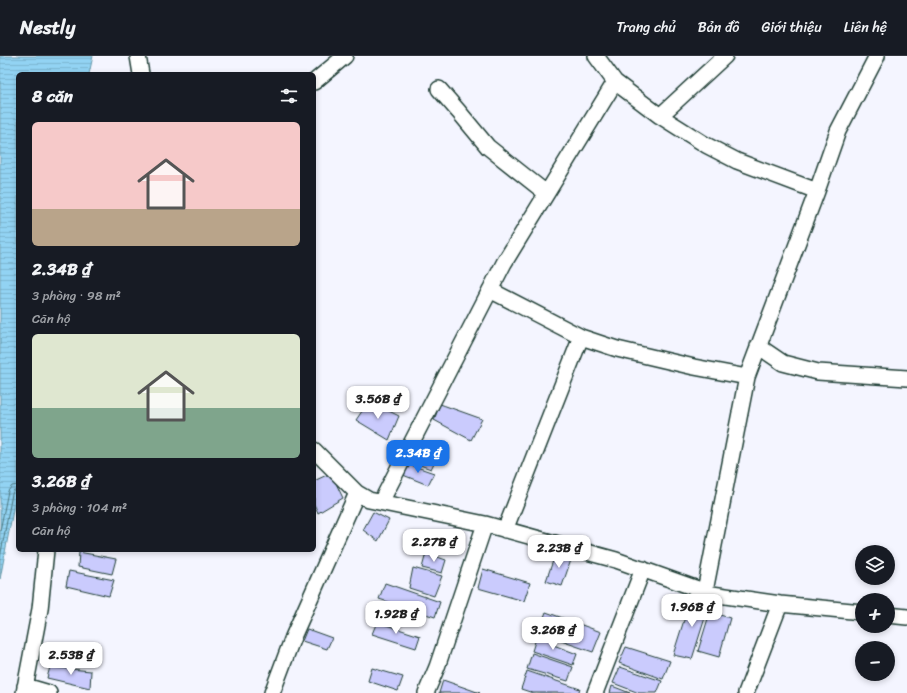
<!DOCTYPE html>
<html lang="vi">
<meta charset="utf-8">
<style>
:root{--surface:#171b24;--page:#20242c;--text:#f1f3f6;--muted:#9ea1a6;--line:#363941;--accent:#1a73e8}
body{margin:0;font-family:Sriracha,sans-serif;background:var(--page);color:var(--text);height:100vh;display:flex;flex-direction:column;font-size:15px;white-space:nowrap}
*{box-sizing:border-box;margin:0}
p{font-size:13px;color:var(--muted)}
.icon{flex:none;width:22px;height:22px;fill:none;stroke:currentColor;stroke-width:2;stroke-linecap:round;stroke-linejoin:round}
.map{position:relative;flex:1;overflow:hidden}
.side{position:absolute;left:16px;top:16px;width:300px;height:480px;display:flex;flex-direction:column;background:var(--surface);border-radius:6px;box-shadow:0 2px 6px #0003}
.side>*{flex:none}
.tools{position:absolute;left:855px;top:489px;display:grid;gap:8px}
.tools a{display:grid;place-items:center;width:40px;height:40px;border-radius:50%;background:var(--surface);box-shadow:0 2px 6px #0003;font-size:20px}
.price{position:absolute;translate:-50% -34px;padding:0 9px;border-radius:8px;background:#fff;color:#222;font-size:13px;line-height:26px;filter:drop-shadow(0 1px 2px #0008)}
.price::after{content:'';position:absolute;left:50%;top:24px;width:12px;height:9px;margin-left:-6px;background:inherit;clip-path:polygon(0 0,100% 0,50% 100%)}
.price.current{background:var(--accent);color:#fff}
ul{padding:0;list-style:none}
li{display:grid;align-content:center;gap:8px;height:212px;padding:0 16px}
li span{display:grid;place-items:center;height:124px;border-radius:6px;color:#555}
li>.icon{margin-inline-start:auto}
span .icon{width:72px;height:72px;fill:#fffc;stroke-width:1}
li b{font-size:17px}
h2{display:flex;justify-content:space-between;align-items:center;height:48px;padding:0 16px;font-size:17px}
header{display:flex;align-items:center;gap:24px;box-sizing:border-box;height:56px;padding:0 20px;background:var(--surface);border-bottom:1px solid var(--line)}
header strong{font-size:19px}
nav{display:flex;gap:22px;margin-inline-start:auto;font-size:14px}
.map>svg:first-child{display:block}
.water{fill:url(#water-rules);stroke:#6497a7}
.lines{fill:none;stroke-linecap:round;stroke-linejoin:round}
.shore{stroke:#4d7980;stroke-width:1}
.building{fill:#cacbfd;stroke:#1f3d34}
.minor-casing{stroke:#1f3d34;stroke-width:18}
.minor{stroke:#fff;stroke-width:15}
</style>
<header>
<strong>Nestly</strong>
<nav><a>Trang chủ</a><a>Bản đồ</a><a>Giới thiệu</a><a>Liên hệ</a></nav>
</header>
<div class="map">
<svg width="907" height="637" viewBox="0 0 907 637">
<defs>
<pattern id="water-rules" width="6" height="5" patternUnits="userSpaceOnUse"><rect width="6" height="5" fill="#92d3f3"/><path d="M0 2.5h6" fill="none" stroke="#7db6d1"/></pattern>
</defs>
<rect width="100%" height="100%" fill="#f4f5ff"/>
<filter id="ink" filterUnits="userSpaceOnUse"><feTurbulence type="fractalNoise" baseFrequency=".025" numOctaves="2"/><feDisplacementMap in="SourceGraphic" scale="8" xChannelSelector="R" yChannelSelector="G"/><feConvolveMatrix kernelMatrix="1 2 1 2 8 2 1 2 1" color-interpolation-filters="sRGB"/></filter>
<g filter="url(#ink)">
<path class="water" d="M 0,0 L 93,0 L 89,18 L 18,18 L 18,428 L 0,523 Z"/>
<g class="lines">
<path class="shore" d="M 0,475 L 8,435 L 12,430 L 18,429
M 0,502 L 12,438 L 14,434 L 18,434"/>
</g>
<path class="building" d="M 369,345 L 399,360 L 389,384 L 356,364 Z
M 440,348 L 482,363 L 471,384 L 434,364 Z
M 411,394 L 436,403 L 431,413 L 406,404 Z
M 408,408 L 434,417 L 428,429 L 403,419 Z
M 331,417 L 343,442 L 318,457 L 314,448 L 314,425 Z
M 373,456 L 389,464 L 378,485 L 363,474 Z
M 79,496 L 116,503 L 112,518 L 78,511 Z
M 556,496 L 572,501 L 562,530 L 546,525 Z
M 426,497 L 446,504 L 442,517 L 422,512 Z
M 413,512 L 442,520 L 434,540 L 409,532 Z
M 483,513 L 530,527 L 524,545 L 478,532 Z
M 69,515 L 114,524 L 109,540 L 66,530 Z
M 385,527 L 440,546 L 435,561 L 379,543 Z
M 692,539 L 710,546 L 692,603 L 673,599 Z
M 546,556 L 601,576 L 593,596 L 538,577 Z
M 710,556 L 730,562 L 719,601 L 698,595 Z
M 377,566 L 420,580 L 416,592 L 372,578 Z
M 307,573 L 332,582 L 327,593 L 302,585 Z
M 537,579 L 552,584 L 551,588 L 577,598 L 573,609 L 532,595 Z
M 626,591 L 670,605 L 663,623 L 619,607 Z
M 532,597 L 573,611 L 568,625 L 527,613 Z
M 50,611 L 91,615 L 90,632 L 47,622 Z
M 620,611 L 662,625 L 657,637 L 639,637 L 613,627 Z
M 372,612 L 403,621 L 398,635 L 368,625 Z
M 527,615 L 580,633 L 578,637 L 533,637 L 521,633 Z
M 443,624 L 480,637 L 439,637 Z
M 612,630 L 630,637 L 610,637 Z"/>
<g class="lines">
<defs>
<path id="minor" d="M 138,0 L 141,18
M 596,0 L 615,26 L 660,60 L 706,89 L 737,105 L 817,135
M 314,26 L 345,0
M 439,33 L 459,56 L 488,91 L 546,137
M 660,60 L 725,0
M 490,234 L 581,281 L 617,293 L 694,311 L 747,321
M 758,290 L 783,307 L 818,316 L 907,322
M 314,394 L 357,437 L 369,444 L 485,468 L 616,504 L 712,538 L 780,548 L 862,556
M 381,446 L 504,207 L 615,26
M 505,474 L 581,281
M 705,535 L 747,321 L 817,135 L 838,75 L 877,0
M 888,559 L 907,561
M 25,630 L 49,637
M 24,637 L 40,553 L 46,494
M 272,637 L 293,581 L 357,437
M 426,637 L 437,611 L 485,468
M 595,637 L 643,513
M 746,637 L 780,548"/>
</defs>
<use href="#minor" class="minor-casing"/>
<use href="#minor" class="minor"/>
</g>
</g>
</svg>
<div class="tools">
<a><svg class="icon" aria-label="layers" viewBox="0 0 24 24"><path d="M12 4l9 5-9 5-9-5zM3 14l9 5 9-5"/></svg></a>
<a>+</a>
<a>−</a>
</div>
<b class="price" style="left:378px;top:364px">3.56B ₫</b>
<b class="price current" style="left:418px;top:418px">2.34B ₫</b>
<b class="price" style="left:434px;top:507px">2.27B ₫</b>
<b class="price" style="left:559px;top:513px">2.23B ₫</b>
<b class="price" style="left:692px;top:572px">1.96B ₫</b>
<b class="price" style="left:396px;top:579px">1.92B ₫</b>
<b class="price" style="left:553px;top:595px">3.26B ₫</b>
<b class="price" style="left:71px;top:620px">2.53B ₫</b>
<section class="side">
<h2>8 căn<svg class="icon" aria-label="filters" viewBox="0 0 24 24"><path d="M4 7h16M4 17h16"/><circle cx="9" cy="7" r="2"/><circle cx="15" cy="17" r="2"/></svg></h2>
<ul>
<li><span style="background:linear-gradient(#f6c9c9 70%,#b9a48a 0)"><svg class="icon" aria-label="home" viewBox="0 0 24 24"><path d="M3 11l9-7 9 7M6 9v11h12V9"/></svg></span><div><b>2.34B ₫</b><p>3 phòng · 98 m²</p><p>Căn hộ</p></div></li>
<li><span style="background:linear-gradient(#dfe7d0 60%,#7fa58c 0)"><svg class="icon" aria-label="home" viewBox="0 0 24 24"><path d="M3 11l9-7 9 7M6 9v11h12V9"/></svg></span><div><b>3.26B ₫</b><p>3 phòng · 104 m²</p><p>Căn hộ</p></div></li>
</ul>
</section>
</div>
